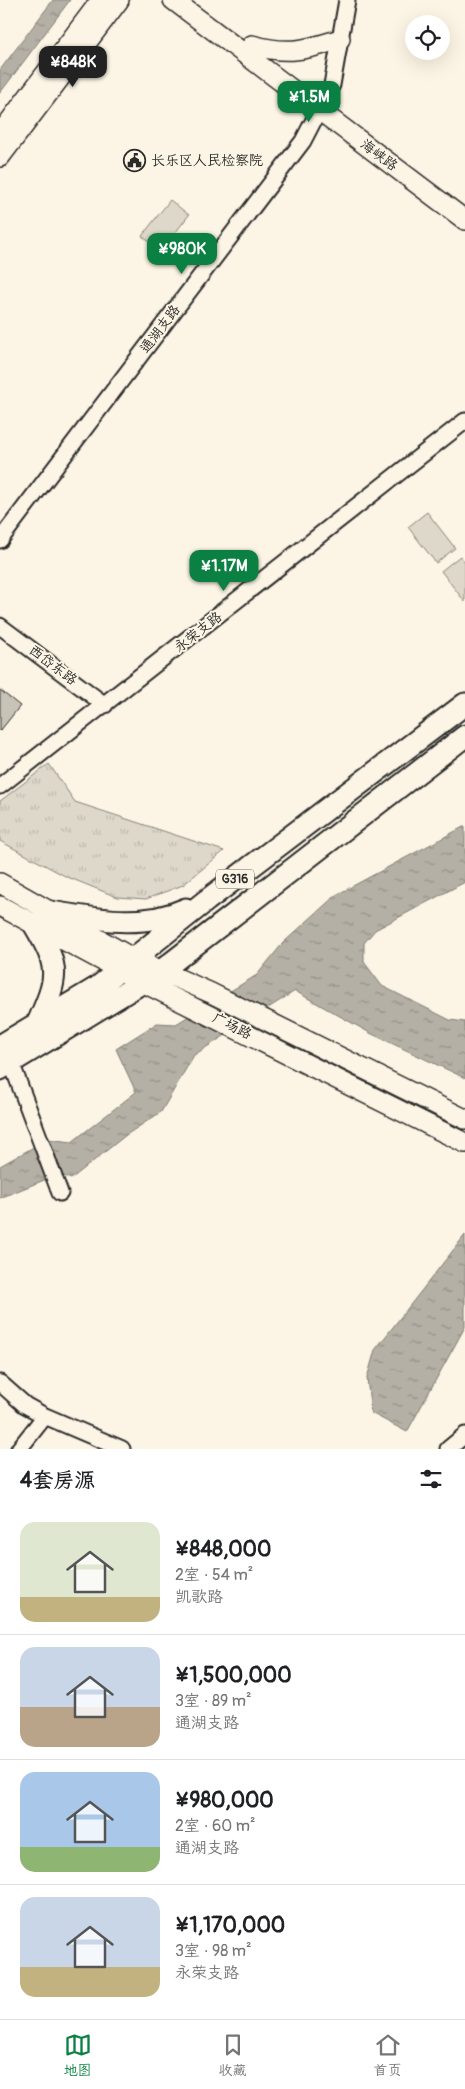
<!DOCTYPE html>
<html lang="zh">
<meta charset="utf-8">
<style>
:root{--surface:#fff;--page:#f2f2f2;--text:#202124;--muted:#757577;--line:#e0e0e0;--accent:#0b8043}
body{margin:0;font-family:Pangolin,"LXGW WenKai TC",sans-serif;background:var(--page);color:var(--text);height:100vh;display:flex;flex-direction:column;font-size:19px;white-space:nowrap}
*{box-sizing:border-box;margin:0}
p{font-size:16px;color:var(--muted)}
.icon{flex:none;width:28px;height:28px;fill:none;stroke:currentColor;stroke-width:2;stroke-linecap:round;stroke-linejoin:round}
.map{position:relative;height:1449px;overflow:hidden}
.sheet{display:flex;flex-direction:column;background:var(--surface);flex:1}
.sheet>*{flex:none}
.tools{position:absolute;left:405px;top:15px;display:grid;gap:10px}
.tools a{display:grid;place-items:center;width:45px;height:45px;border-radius:50%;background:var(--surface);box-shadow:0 5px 20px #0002;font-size:25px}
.price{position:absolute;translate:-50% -42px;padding:0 11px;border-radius:10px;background:var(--accent);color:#fff;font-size:16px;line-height:32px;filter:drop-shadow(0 1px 2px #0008)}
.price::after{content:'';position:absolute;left:50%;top:30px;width:15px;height:11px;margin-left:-8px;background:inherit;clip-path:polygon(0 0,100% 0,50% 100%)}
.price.selected{background:#222;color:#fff}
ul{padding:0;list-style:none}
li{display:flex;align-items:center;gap:15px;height:125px;padding:0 20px}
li+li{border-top:1px solid var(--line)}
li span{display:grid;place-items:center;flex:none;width:140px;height:100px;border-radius:15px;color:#555}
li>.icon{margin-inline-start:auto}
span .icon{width:60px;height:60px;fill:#fffc;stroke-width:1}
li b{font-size:21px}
h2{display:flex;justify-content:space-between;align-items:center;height:60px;padding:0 20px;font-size:21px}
.dock{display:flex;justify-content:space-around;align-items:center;height:70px;border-top:1px solid var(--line);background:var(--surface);font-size:14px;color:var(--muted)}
.dock a{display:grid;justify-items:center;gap:2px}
.dock .selected{color:var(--accent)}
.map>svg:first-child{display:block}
.grass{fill:#ded8ca;stroke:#84827a}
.park{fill:url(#park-tufts);stroke:#84827a}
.water{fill:url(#water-ripples);stroke:#7d7b74}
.building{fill:#c8c3b7;stroke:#2b2b2b}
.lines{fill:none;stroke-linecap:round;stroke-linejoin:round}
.minor-casing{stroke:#2b2b2b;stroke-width:19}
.major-casing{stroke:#2b2b2b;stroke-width:22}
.highway-casing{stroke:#2b2b2b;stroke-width:25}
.minor{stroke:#fcf5e5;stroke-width:15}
.major{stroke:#fcf5e5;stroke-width:19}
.highway{stroke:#fcf5e5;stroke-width:21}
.labels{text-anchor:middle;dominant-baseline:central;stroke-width:4;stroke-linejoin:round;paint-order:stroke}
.shield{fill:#fcf5e5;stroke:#6a6863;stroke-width:1}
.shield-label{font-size:12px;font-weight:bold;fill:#2b2b2b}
.street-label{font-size:14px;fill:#2b2b2b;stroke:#fcf5e5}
.poi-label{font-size:14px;fill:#2b2b2b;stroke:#fcf5e5;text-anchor:start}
</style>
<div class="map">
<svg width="465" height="1449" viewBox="0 0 465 1449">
<defs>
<pattern id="park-tufts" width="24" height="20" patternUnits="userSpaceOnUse" patternTransform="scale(1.25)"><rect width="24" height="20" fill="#ded8ca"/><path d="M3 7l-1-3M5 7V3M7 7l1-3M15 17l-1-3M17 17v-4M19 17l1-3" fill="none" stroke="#bfbaae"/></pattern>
<pattern id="water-ripples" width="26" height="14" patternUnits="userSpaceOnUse" patternTransform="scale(1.25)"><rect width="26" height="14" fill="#b4b0a5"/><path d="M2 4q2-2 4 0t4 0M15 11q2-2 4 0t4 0" fill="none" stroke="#938f87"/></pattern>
</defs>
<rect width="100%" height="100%" fill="#fcf5e5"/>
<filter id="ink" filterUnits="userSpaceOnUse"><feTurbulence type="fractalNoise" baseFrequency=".02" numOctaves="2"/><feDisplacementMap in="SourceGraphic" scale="10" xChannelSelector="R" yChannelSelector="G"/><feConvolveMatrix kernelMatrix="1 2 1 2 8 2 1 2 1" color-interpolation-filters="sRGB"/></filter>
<g filter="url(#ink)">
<path class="grass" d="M 170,200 L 189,215 L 161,251 L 142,236 Z
M 427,512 L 455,548 L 436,563 L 408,527 Z
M 460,556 L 465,562 L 465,602 L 441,571 Z"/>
<path class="park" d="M 49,764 L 75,802 L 224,851 L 183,885 L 146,899 L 117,897 L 65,876 L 0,841 L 0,801 Z"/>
<path class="water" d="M 53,0 L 70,0 L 0,93 L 0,70 Z
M 465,826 L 465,882 L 375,930 L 364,943 L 364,962 L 382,986 L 450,1020 L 465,1022 L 465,1078 L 370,1033 L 295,991 L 194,1055 L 161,1112 L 126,1135 L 71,1179 L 59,1174 L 0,1198 L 0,1166 L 48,1139 L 72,1142 L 136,1092 L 116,1049 L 157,1023 L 176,1024 L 257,975 L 283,943 L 336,895 Z
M 465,1235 L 465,1327 L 407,1432 L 371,1413 L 367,1378 L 375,1350 Z"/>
<path class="building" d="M 0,690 L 20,706 L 0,731 Z"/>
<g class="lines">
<defs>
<path id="minor" d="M 0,540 L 303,141 L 332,85 L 347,0
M 0,626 L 105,705
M 0,786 L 465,421
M 11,1062 L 60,1193
M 0,1383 L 25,1405 L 45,1416 L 122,1449
M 19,1449 L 45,1416
M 448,1449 L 465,1435"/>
<path id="major" d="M 173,0 L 465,220
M 252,45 C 288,55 306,50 340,39
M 0,134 L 101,0
M 0,157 L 119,0
M 0,883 L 134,959 L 211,993 L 465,1119
M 0,906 L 144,983 L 465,1143"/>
<path id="highway" d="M 50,912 C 96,919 142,929 186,909
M 34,924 C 61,969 58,977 38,1023
M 0,1046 L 98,987 L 207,900 L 465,704
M 0,1069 L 161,971 L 465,736"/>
</defs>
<use href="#minor" class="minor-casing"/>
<use href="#major" class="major-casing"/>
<use href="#highway" class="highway-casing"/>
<use href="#minor" class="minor"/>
<use href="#major" class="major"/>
<use href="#highway" class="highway"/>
</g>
</g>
<defs>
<symbol id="civic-ring" viewBox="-11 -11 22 22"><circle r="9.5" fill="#fcf5e5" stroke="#2b2b2b" stroke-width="1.5"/><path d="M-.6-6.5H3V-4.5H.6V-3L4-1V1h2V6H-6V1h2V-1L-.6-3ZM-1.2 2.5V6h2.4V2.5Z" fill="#2b2b2b"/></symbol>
</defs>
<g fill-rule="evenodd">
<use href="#civic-ring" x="122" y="148" width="25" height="25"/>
</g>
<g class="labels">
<rect class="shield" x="216" y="869.5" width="38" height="19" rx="4"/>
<g class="shield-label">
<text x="235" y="879">G316</text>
</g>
<g class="street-label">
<text transform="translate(379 155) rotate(37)">海峡路</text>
<text transform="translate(160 329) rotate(-53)">通湖支路</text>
<text transform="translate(198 632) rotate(-38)">永荣支路</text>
<text transform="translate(53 665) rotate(37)">西岱东路</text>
<text transform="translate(232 1026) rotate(26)">广场路</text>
</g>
<g class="poi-label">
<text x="151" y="160">长乐区人民检察院</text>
</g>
</g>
</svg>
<div class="tools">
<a><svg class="icon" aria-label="locate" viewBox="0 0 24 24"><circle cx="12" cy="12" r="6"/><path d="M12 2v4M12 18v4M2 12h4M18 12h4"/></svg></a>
</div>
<b class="price selected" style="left:73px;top:88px">¥848K</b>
<b class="price" style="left:309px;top:123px">¥1.5M</b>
<b class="price" style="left:182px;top:275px">¥980K</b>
<b class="price" style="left:224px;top:592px">¥1.17M</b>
</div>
<section class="sheet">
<h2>4套房源<svg class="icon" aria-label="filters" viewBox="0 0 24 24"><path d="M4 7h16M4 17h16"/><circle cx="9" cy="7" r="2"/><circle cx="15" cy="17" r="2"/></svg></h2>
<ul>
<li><span style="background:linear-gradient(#dfe7d0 75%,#c2b280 0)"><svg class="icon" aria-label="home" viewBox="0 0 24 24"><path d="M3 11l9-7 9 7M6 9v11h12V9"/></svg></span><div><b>¥848,000</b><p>2室 · 54 m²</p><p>凯歌路</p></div></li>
<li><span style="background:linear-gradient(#c9d6e8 60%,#b9a48a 0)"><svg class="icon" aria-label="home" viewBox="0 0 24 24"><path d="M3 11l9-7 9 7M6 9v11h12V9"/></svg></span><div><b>¥1,500,000</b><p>3室 · 89 m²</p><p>通湖支路</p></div></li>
<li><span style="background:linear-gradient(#a9c7e8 75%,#8fb573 0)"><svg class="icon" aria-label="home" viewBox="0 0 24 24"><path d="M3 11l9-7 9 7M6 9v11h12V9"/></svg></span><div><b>¥980,000</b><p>2室 · 60 m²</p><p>通湖支路</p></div></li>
<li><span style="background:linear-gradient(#c9d6e8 70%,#c2b280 0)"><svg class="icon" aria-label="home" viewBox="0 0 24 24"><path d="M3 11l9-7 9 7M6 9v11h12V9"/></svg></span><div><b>¥1,170,000</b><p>3室 · 98 m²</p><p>永荣支路</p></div></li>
</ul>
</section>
<nav class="dock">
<a class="selected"><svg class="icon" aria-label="map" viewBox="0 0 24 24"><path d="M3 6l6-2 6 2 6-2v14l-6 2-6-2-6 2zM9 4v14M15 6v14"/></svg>地图</a>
<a><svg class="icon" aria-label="saved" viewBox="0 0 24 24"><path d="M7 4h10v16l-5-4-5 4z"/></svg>收藏</a>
<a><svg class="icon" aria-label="home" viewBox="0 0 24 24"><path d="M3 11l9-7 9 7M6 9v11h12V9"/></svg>首页</a>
</nav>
